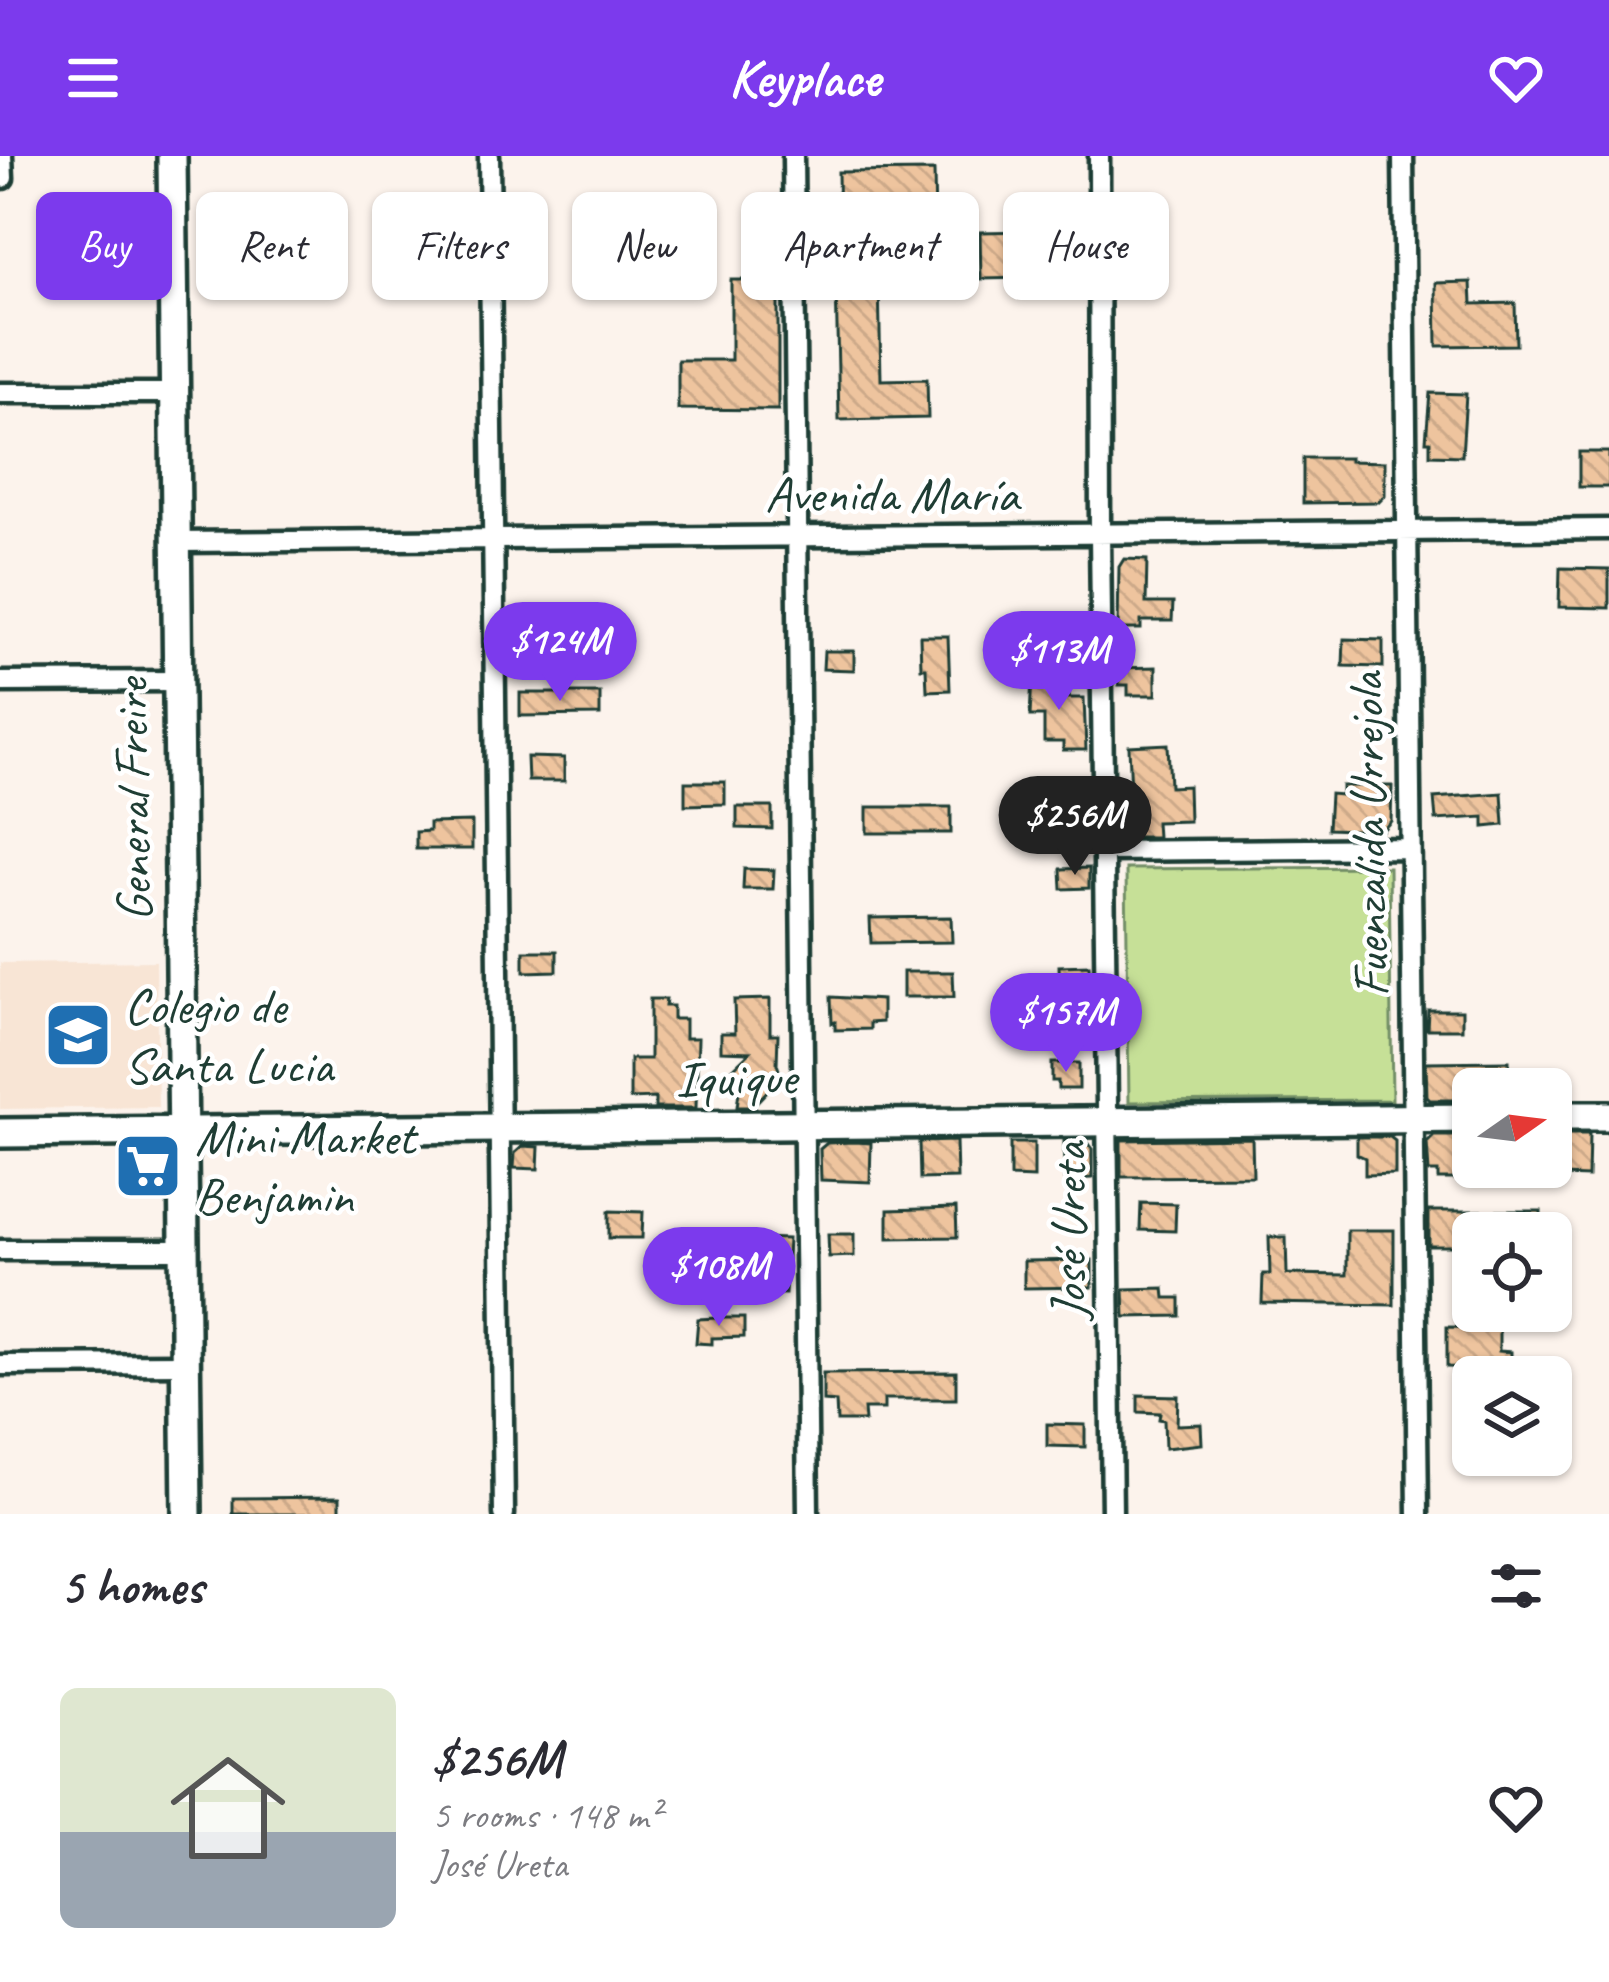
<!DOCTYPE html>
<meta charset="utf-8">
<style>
:root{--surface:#fff;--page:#f7f7f7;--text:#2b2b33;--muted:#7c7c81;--accent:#7c3aed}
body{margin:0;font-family:Caveat,sans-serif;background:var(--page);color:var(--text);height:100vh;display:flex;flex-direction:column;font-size:45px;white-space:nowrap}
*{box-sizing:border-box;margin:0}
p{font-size:39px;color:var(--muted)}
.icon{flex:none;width:66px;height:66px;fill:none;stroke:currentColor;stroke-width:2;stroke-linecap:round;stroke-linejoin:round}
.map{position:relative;height:1358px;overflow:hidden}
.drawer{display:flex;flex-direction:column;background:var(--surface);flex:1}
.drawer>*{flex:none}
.hud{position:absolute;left:36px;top:36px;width:1539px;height:108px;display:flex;gap:24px}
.needle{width:78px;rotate:76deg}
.controls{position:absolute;left:1452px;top:912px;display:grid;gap:24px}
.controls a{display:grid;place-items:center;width:120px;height:120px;border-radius:18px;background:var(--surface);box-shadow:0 3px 9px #0004;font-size:60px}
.price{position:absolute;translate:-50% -102px;padding:0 27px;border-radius:42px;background:var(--accent);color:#fff;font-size:39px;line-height:78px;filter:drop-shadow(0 3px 6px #0008)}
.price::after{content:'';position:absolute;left:50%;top:72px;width:36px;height:27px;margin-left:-18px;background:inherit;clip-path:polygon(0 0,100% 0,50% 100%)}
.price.current{background:#222;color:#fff}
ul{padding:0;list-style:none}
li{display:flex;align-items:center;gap:36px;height:300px;padding:0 60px}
li span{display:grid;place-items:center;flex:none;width:336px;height:240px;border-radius:18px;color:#555}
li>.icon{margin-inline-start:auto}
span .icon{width:144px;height:144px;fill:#fffc;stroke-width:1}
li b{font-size:51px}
h2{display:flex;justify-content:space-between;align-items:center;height:144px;padding:0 60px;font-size:51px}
.tag{padding:0 42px;border-radius:18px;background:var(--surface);box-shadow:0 3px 9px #0004;font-size:42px;line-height:108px}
.tag.current{background:var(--accent);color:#fff}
header{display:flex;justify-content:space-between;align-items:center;height:156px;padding:0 60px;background:var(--accent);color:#fff;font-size:54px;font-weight:600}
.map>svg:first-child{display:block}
.built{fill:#f8e5d5}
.green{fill:#c6e097;stroke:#728e66;stroke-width:3}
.building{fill:url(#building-back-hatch);stroke:#1f3d34;stroke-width:3}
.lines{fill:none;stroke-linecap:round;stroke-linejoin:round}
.street-casing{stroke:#1f3d34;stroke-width:27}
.secondary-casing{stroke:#1f3d34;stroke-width:36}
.street{stroke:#fff;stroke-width:18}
.secondary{stroke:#fff;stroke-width:27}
.labels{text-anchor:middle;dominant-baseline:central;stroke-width:9;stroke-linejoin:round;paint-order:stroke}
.street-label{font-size:51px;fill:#1f3d34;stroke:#fff}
.poi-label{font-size:51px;fill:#1f3d34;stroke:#fff;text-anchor:start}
</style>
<header><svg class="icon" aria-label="menu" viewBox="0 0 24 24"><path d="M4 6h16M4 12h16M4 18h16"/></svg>Keyplace<svg class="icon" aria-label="heart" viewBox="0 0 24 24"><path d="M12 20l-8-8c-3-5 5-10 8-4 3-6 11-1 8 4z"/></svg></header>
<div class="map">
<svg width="1609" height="1358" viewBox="0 0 1609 1358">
<defs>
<pattern id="building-back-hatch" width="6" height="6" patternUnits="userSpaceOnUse" patternTransform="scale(3)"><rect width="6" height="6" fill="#eec49e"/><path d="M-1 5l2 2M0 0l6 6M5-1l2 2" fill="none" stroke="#cca989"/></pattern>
</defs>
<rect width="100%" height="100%" fill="#fcf3ec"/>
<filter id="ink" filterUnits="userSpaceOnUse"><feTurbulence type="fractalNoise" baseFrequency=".00833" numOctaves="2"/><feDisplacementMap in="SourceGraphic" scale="24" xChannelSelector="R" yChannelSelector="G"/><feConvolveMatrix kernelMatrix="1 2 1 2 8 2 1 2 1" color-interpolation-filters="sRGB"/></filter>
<g filter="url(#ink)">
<path class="built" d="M 156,805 L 158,951 L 0,953 L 0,807 Z"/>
<path class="green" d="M 1389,711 L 1392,944 L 1129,946 L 1126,713 Z"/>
<path class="building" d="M 934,15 L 935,68 L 839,69 L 838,16 Z
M 1079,74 L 1080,121 L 981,123 L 980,76 Z
M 731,124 L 778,124 L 778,254 L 678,253 L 678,204 L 731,204 Z
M 879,124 L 881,224 L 927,223 L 928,262 L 839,264 L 836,125 Z
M 1471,126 L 1472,148 L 1515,147 L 1516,189 L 1437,190 L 1436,127 Z
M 1430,237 L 1466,238 L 1462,300 L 1430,299 L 1430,285 L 1426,285 Z
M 1579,296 L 1609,296 L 1609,331 L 1579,331 Z
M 1303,302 L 1350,302 L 1350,305 L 1385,306 L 1385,339 L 1378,346 L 1303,347 Z
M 1124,403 L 1147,404 L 1146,447 L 1173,447 L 1172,465 L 1141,465 L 1141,473 L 1118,473 L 1119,411 Z
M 1560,412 L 1609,413 L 1609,452 L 1559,451 Z
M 920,480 L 948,480 L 950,534 L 927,535 L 926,512 L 921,512 Z
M 1344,483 L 1383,484 L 1383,511 L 1343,510 Z
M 824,495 L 854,495 L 854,514 L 823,513 Z
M 1156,511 L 1156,539 L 1128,539 L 1128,529 L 1119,529 L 1119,512 Z
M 1032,522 L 1069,523 L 1069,542 L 1084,542 L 1086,594 L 1063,594 L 1063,586 L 1044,586 L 1044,560 L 1030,560 Z
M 520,537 L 600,537 L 600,559 L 520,560 Z
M 1168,588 L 1170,631 L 1188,630 L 1189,665 L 1156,666 L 1157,681 L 1120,681 L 1120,636 L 1131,636 L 1129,590 Z
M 527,601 L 564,602 L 564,625 L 528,625 Z
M 685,626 L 725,626 L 725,648 L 685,649 Z
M 1342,630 L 1392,630 L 1391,665 L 1382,675 L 1328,673 L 1330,638 L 1342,639 Z
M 1502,637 L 1504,669 L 1484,671 L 1484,661 L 1436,664 L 1434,642 Z
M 737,651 L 772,651 L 772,673 L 737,672 Z
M 867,651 L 951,651 L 951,677 L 867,677 Z
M 472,666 L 472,693 L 416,693 L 416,676 L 429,675 L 429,667 Z
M 1089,712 L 1089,732 L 1062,733 L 1061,713 Z
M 744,713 L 774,714 L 773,733 L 743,733 Z
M 951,761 L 952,786 L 871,787 L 870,762 Z
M 524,795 L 557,795 L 557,815 L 524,816 Z
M 1089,809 L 1090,833 L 1060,834 L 1059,810 Z
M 903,816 L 953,816 L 954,841 L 903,841 Z
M 831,841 L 882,844 L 882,866 L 870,867 L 870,873 L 835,874 L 835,866 L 832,867 Z
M 650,843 L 666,843 L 665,850 L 673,850 L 673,863 L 685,863 L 685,882 L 698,882 L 696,952 L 655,952 L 655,942 L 630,943 L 630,903 L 650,903 Z
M 770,843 L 770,878 L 778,878 L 777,908 L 783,926 L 773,929 L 752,951 L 737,951 L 740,927 L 729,916 L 750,896 L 721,895 L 721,877 L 735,877 L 734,844 Z
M 1428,854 L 1462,854 L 1462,873 L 1427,873 Z
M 1509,905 L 1509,933 L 1473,933 L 1473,944 L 1430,944 L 1427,941 L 1426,906 Z
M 1052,907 L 1079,907 L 1079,933 L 1058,933 L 1058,925 L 1052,925 Z
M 1564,978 L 1589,978 L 1588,1021 L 1563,1020 Z
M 1434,980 L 1469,980 L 1469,1011 L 1462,1011 L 1462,1023 L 1438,1023 L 1438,1016 L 1429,1016 L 1427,987 Z
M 1357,981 L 1390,981 L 1395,985 L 1395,1018 L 1365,1019 L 1365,1002 L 1357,998 Z
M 1252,982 L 1253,1020 L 1121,1021 L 1121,984 Z
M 1064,984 L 1085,984 L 1092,993 L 1092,1022 L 1064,1023 Z
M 956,985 L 957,1022 L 920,1023 L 919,986 Z
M 855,986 L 871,987 L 870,1026 L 821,1024 L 820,993 L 827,987 Z
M 1010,987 L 1034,987 L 1034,1022 L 1010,1021 Z
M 523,990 L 539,991 L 538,1013 L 514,1012 L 515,997 Z
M 159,993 L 160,1038 L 141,1038 L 140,994 Z
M 1141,1047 L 1176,1048 L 1175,1075 L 1140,1074 Z
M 956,1052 L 957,1081 L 888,1082 L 888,1054 Z
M 609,1055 L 643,1056 L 642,1082 L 609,1082 Z
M 1429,1055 L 1541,1055 L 1541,1077 L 1473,1077 L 1473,1090 L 1429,1090 Z
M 1347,1074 L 1394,1074 L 1394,1149 L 1262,1147 L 1263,1118 L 1270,1118 L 1269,1081 L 1286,1081 L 1287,1118 L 1347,1119 Z
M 828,1078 L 854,1078 L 854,1100 L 829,1101 Z
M 720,1081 L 788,1083 L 785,1138 L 746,1137 L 747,1105 L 720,1104 Z
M 1092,1104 L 1092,1131 L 1024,1132 L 1024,1105 Z
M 1164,1132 L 1165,1142 L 1180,1142 L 1180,1160 L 1125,1161 L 1124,1133 Z
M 717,1162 L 744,1162 L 744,1181 L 712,1182 L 712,1188 L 696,1187 L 698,1163 Z
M 1447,1171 L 1499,1172 L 1499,1195 L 1511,1196 L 1511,1213 L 1447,1211 Z
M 956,1216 L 956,1243 L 884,1243 L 884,1253 L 864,1253 L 865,1265 L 837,1265 L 836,1246 L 823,1245 L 823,1217 Z
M 1138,1239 L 1178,1240 L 1177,1269 L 1201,1268 L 1202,1288 L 1165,1292 L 1164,1264 L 1159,1263 L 1160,1257 L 1138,1256 Z
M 1047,1268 L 1085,1269 L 1085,1291 L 1047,1290 Z
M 340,1341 L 340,1358 L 233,1358 L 233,1342 Z"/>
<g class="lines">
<defs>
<path id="street" d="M 489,0 L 504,1358
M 793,0 L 808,1358
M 1099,0 L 1100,379 L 1112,1358
M 1403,0 L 1418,1358
M 0,22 L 3,22 L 2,0
M 0,237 L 175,237
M 177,386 L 1609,373
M 0,526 L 178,525
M 1105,695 L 1410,692
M 0,1094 L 184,1094
M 0,1209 L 185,1208"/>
<path id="secondary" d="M 172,0 L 187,1358
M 1551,960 L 1609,960
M 0,977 L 1473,962"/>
</defs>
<use href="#street" class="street-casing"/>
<use href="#secondary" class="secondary-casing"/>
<use href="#street" class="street"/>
<use href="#secondary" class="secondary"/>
</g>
</g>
<defs>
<symbol id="school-square" viewBox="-11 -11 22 22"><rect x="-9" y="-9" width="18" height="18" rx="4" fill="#1f6fb2" stroke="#fff"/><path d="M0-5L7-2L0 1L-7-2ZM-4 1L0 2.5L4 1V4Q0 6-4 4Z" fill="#fff"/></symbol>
<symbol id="supermarket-square" viewBox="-11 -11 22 22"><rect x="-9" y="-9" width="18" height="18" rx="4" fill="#1f6fb2" stroke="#fff"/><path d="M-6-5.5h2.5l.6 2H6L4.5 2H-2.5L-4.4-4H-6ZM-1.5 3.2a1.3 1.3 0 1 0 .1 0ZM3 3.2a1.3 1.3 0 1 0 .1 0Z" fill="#fff"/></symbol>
</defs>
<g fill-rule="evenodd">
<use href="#school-square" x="40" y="841" width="76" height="76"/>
<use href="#supermarket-square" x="110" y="972" width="76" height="76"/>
</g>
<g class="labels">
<g class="street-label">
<text x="892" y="338">Avenida María</text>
<text transform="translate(132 644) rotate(-91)">General Freire</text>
<text transform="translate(1368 679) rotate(-91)">Fuenzalida Urrejola</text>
<text transform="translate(736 922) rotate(-1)">Iquique</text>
<text transform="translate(1068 1075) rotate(-90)">José Ureta</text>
</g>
<g class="poi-label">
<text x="124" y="850">Colegio de<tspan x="124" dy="59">Santa Lucia</tspan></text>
<text x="195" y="981">Mini Market<tspan x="195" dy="59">Benjamin</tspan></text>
</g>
</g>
</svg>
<div class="controls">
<a><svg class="needle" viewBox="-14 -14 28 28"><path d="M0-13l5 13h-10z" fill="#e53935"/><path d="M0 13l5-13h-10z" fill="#7c7c81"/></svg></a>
<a><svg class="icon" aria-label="locate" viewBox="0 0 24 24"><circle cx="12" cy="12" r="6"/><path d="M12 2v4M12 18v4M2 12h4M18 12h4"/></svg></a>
<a><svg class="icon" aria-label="layers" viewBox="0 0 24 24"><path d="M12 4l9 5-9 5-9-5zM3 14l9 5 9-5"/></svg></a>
</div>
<b class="price" style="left:560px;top:548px">$124M</b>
<b class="price" style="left:1059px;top:557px">$113M</b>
<b class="price current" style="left:1075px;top:722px">$256M</b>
<b class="price" style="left:1066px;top:919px">$157M</b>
<b class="price" style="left:719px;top:1173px">$108M</b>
<div class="hud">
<a class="tag current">Buy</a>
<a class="tag">Rent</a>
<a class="tag">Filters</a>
<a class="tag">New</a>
<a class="tag">Apartment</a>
<a class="tag">House</a>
</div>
</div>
<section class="drawer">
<h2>5 homes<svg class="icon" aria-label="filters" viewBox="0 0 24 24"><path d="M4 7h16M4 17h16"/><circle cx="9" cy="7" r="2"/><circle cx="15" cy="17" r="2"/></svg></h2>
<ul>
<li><span style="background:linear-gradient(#dfe7d0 60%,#9aa5b1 0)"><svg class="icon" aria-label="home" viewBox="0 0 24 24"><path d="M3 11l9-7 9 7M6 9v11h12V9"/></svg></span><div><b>$256M</b><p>5 rooms · 148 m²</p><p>José Ureta</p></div><svg class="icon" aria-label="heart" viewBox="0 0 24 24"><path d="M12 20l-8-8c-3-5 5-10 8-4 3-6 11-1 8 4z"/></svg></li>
</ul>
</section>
